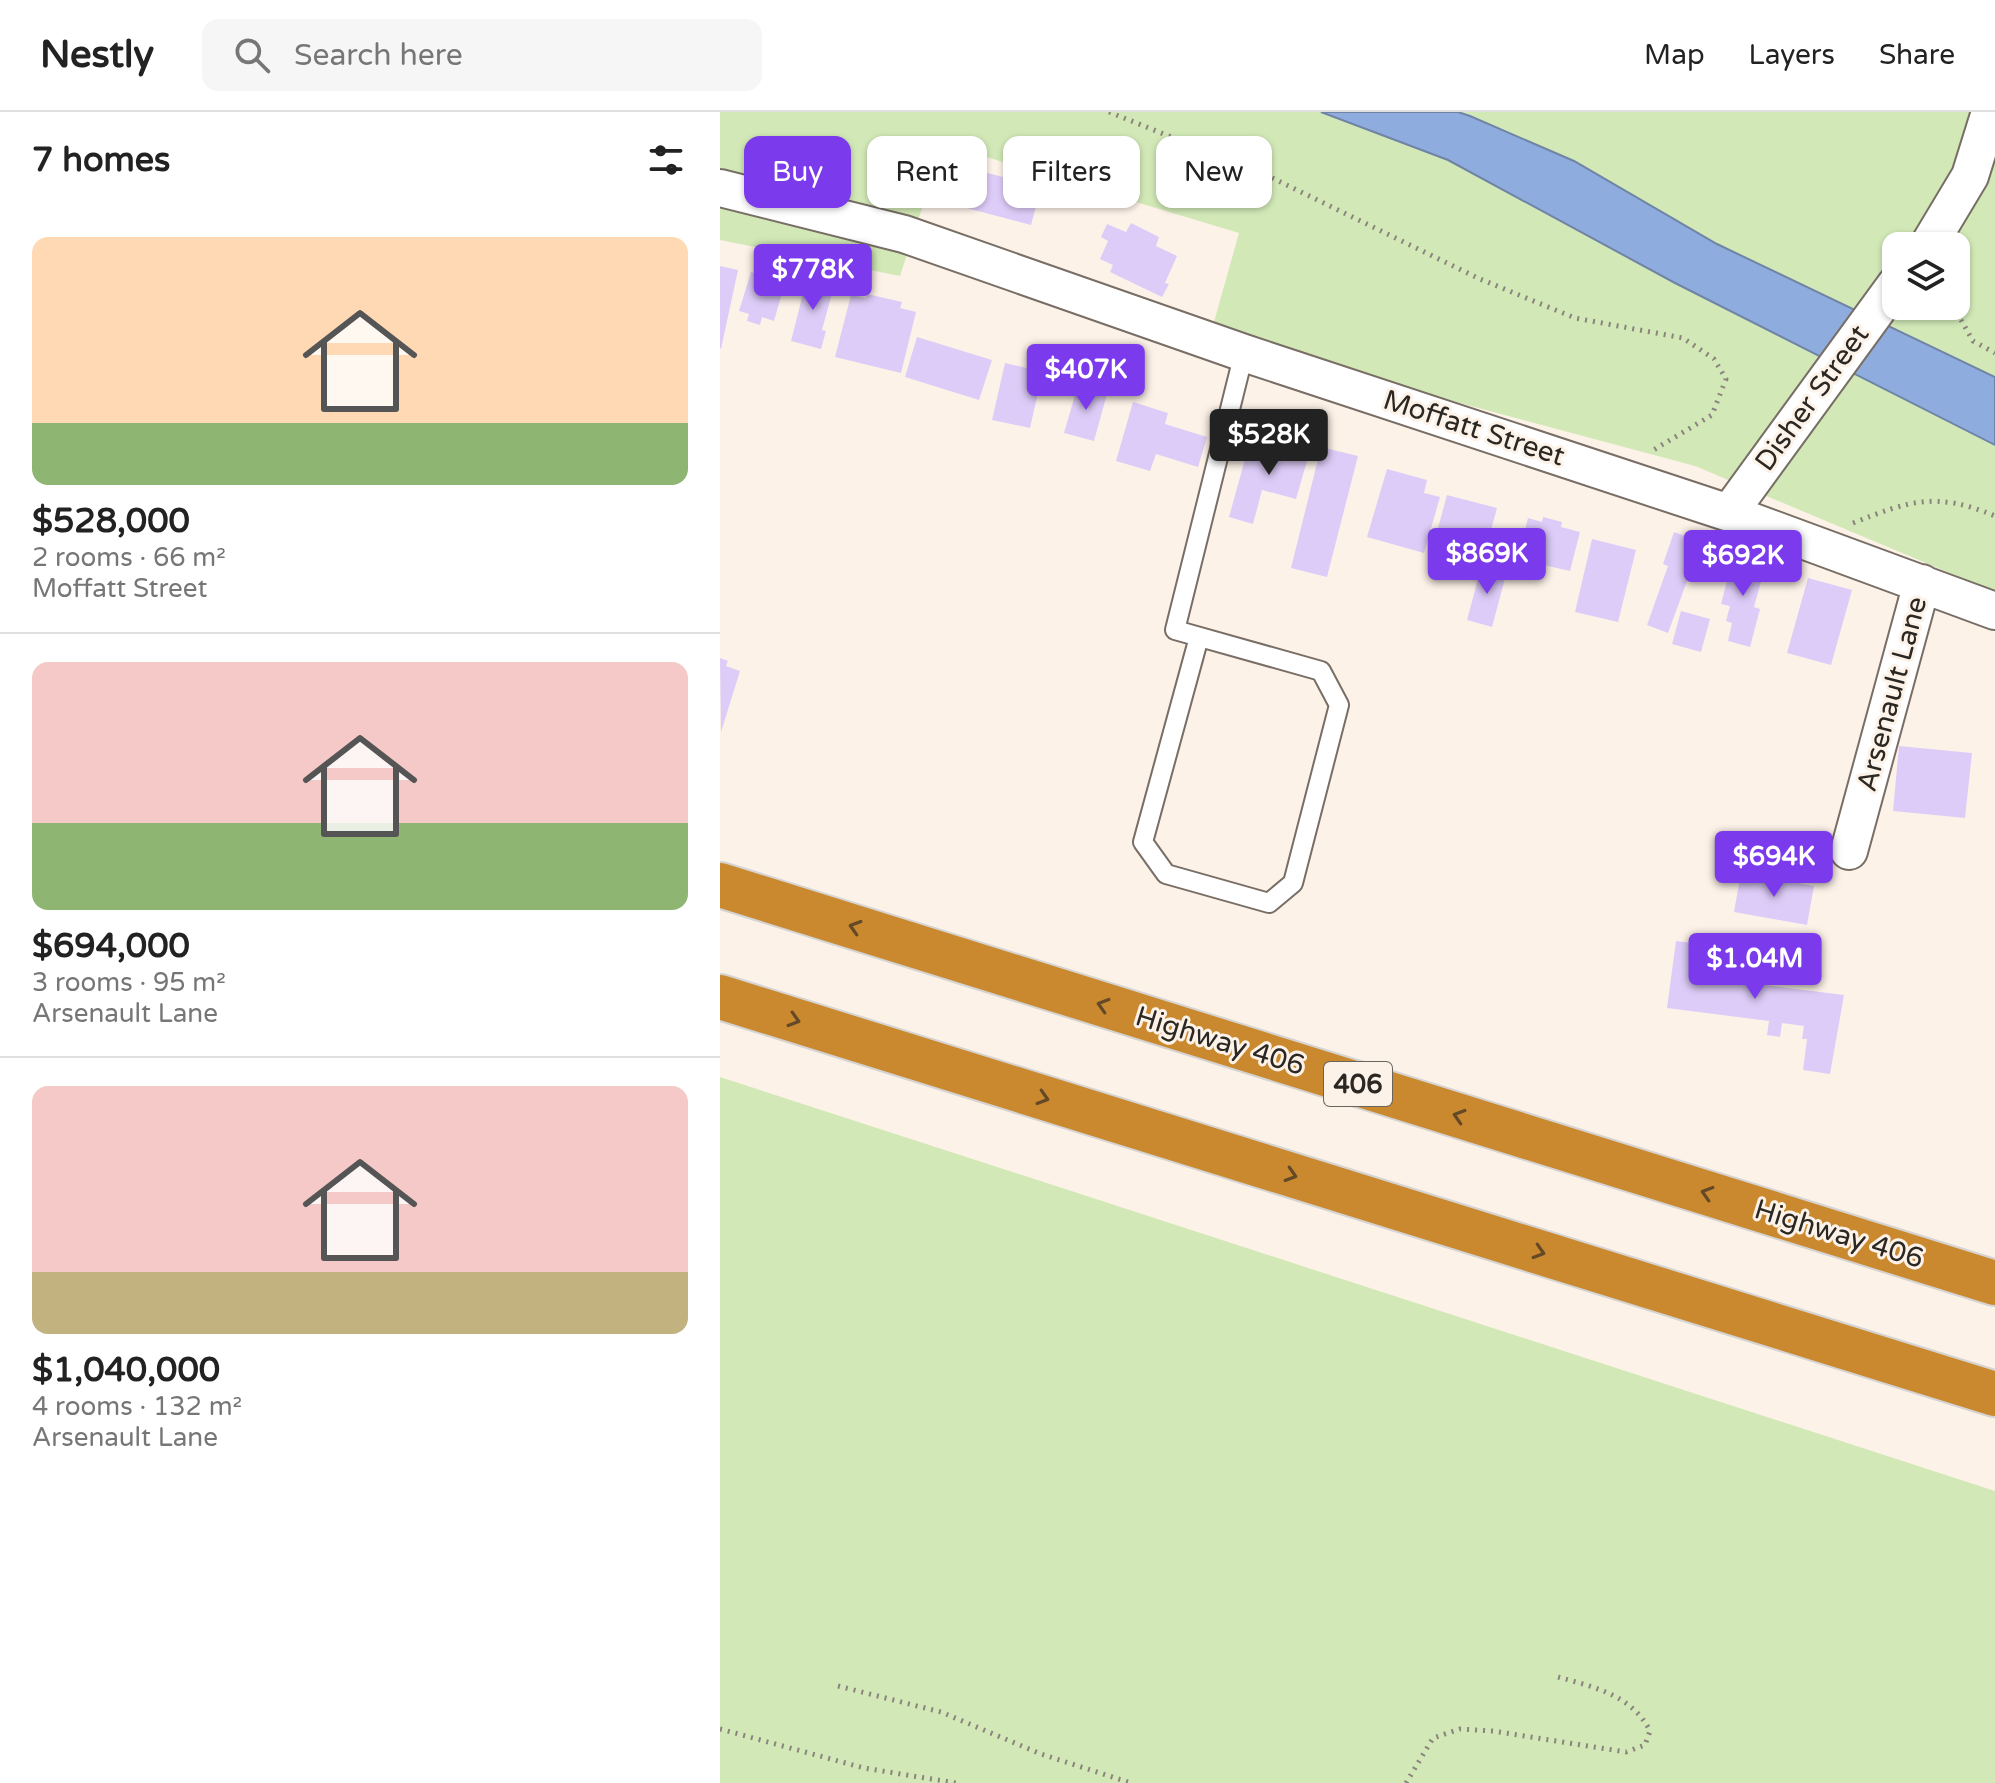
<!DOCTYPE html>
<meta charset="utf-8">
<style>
:root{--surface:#fff;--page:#f6f6f6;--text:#222;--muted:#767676;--line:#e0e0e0;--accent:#7c3aed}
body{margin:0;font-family:"Varela Round",sans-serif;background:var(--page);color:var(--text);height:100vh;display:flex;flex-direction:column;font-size:30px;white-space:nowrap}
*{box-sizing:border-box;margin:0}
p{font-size:26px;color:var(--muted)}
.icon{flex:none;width:44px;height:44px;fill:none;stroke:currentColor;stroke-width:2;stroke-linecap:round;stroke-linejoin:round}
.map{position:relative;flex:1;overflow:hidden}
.details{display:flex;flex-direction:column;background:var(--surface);width:720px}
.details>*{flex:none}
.top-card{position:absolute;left:24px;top:24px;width:760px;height:72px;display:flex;gap:16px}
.controls{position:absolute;left:1162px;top:120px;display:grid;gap:16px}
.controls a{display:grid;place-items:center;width:88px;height:88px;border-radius:16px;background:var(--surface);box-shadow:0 2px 6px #0004;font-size:40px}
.price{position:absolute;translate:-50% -68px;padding:0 18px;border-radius:8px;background:var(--accent);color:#fff;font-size:26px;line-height:52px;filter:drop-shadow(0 2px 4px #0008)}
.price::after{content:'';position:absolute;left:50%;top:48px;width:24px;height:18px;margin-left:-12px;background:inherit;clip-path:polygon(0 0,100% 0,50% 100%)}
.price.active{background:#222;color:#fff}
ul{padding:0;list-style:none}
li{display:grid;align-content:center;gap:16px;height:424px;padding:0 32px}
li+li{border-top:2px solid var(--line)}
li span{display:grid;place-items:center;height:248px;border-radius:16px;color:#555}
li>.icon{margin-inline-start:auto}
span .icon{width:144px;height:144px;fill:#fffc;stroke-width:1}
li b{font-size:34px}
h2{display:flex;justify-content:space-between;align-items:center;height:96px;padding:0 32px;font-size:34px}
.pill{padding:0 28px;border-radius:16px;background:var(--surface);box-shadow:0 2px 6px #0004;font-size:28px;line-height:72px}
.pill.active{background:var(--accent);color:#fff}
header{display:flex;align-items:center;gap:48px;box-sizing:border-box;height:112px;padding:0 40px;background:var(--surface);border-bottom:2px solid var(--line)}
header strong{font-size:38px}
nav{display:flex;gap:44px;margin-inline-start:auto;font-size:28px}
.search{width:560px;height:72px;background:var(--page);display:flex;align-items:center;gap:20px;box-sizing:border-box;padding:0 28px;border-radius:16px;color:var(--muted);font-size:30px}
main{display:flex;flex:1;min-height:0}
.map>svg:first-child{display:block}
.green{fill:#d2e9b7;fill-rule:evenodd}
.water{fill:#8eacdd;stroke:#7084a5;stroke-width:2}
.building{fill:#deccf8}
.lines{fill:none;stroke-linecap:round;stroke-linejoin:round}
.service-casing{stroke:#786e65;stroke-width:22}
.minor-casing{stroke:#786e65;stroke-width:40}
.motorway-casing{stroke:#d5d4d3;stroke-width:48}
.path{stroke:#8b837d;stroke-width:5;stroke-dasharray:2 6;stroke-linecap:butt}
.service{stroke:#fff;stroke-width:18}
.minor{stroke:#fff;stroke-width:36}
.motorway{stroke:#ca892e;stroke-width:44}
.oneway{stroke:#634927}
.labels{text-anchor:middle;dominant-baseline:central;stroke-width:6;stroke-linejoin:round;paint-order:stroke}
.shield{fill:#fdf2e8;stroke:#6a645e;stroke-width:2}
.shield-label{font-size:26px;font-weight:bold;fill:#2b2723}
.street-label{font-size:28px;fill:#2b2723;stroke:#fdf2e8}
</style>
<header>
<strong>Nestly</strong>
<div class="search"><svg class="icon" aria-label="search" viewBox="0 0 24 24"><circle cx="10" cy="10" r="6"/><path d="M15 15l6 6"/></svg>Search here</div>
<nav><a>Map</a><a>Layers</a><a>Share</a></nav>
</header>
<main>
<section class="details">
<h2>7 homes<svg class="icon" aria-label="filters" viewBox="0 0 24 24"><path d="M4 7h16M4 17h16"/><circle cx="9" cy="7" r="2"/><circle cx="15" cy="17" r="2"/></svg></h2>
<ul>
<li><span style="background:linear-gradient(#ffd9b3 75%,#8fb573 0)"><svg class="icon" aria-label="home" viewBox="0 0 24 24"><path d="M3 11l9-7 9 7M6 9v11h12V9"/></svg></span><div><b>$528,000</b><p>2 rooms · 66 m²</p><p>Moffatt Street</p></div></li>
<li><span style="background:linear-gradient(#f6c9c9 65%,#8fb573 0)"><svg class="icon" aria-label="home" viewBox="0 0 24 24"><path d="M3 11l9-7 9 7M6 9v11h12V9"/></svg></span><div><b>$694,000</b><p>3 rooms · 95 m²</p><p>Arsenault Lane</p></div></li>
<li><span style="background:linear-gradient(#f6c9c9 75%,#c2b280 0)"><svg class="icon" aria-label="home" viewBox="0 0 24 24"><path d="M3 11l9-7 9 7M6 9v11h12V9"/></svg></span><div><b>$1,040,000</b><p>4 rooms · 132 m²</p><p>Arsenault Lane</p></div></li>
</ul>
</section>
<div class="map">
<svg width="1275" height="1671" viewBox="0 0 1275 1671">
<rect width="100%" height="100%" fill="#fdf2e8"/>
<path class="green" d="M 0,0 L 1275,0 L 1275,480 L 975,354 L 490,224 L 519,121 L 223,32 L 180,164 L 0,128 ZM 1176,134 L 1236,134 L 1236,194 L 1176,194 Z
M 0,965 L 1275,1379 L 1275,1671 L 0,1671 Z"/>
<path class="water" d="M 601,0 L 738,0 L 750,4 L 854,49 L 997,132 L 1275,265 L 1275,333 L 955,171 L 728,48 Z"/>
<path class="building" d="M 245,55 L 321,75 L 311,113 L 235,93 Z
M 411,111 L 439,125 L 436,134 L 457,144 L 445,171 L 449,172 L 442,185 L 390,160 L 393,153 L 380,147 L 388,129 L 381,125 L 387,112 L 406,120 Z
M 0,154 L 18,158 L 1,237 L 0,236 Z
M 41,155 L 67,164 L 54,209 L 42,205 L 40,213 L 27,209 L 29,202 L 19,199 L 31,160 L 39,162 Z
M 89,158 L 103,161 L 100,170 L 114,174 L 102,218 L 106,219 L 101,237 L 71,229 Z
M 147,182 L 182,190 L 180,196 L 196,200 L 181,261 L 115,245 L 131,183 L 146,186 Z
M 197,225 L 272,248 L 259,288 L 185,265 Z
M 285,251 L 319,259 L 318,262 L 322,263 L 310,316 L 272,308 Z
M 360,266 L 372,269 L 369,277 L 387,282 L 374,329 L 344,321 Z
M 413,290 L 448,301 L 445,312 L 487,325 L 478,355 L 436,342 L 430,359 L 396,349 Z
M 554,325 L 591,335 L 576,387 L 542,378 L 533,412 L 509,405 L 527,340 L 549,346 Z
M 601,335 L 638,344 L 607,465 L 571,456 Z
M 667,357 L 707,368 L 704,381 L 720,385 L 704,441 L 647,425 Z
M 727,383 L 777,396 L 765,440 L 715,427 Z
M 823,405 L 842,410 L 841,415 L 860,420 L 850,459 L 798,447 L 808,406 L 822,410 Z
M 954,420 L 984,431 L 981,437 L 988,440 L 979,465 L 970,461 L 948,521 L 927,513 L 948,454 L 943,452 Z
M 872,427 L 916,438 L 898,510 L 855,500 Z
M 1014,442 L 1046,451 L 1034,495 L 1040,497 L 1030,535 L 1008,529 L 1012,511 L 1006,509 L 1010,494 L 1001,492 Z
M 762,452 L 787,459 L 772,515 L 747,508 Z
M 1088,466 L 1132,478 L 1111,553 L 1067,541 Z
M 961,499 L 990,507 L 981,540 L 952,532 Z
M 0,546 L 8,549 L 6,554 L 20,559 L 1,620 Z
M 1179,634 L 1252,641 L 1245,706 L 1173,699 Z
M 1021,761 L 1094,774 L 1087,813 L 1014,800 Z
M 956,829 L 999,834 L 996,857 L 1036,862 L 1035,872 L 1124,883 L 1110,962 L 1083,958 L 1087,927 L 1082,927 L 1084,914 L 1062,911 L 1060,925 L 1047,923 L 1049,909 L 947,896 Z"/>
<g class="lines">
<defs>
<path id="service" d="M 479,525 L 423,730 L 446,762 L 549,791 L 573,771 L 619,593 L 601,559 L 455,518 L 524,241"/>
<path id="minor" d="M 0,76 L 184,122 L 524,241 L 1009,401 L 1275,499
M 1208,134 L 1250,64 L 1270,0
M 1009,401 L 1176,172
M 1129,739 L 1202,471"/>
<path id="motorway" d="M 0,773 L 1275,1171
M 0,885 L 1275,1282"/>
</defs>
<use href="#service" class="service-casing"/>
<use href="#minor" class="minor-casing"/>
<use href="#motorway" class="motorway-casing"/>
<path class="path" d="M 389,0 L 546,63 L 760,167 L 855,206 L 963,226 L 994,247 L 1006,267 L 992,303 L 930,340
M 1233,194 L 1253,229 L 1275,241
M 1133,411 C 1189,389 1216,379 1275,404
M 118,1574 L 221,1600 L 321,1642 L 411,1671
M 0,1617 L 144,1656 L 236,1671
M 686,1671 L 713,1626 L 740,1617 L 773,1619 L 906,1640 L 925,1633 L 930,1619 C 912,1583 874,1575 838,1565"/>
<use href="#service" class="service"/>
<use href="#minor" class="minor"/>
<use href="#motorway" class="motorway"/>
</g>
<defs><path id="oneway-chevron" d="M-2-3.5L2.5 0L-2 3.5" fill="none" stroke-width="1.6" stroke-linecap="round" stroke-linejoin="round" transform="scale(2)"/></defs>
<g class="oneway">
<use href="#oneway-chevron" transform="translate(135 815) rotate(-163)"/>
<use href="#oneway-chevron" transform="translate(383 893) rotate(-163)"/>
<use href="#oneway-chevron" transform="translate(74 908) rotate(17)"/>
<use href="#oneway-chevron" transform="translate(323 986) rotate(17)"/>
<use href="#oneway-chevron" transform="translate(739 1004) rotate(-163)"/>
<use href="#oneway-chevron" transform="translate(571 1063) rotate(17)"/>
<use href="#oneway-chevron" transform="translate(987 1081) rotate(-163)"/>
<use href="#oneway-chevron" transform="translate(819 1140) rotate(17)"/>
</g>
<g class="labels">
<rect class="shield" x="604" y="950" width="68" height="44" rx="6"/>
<g class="shield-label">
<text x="638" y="972">406</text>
</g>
<g class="street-label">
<text transform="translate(1092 286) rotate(-54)">Disher Street</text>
<text transform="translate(754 316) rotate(18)">Moffatt Street</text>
<text transform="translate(1172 582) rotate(-75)">Arsenault Lane</text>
<text transform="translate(500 929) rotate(17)">Highway 406</text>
<text transform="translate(1119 1122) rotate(17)">Highway 406</text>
</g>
</g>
</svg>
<div class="controls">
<a><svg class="icon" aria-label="layers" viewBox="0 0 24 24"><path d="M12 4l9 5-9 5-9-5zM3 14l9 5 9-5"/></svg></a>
</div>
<b class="price" style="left:93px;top:200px">$778K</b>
<b class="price" style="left:366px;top:300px">$407K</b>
<b class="price active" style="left:549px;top:365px">$528K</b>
<b class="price" style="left:767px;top:484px">$869K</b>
<b class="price" style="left:1023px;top:486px">$692K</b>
<b class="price" style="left:1054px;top:787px">$694K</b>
<b class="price" style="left:1035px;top:889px">$1.04M</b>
<div class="top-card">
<a class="pill active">Buy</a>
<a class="pill">Rent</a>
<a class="pill">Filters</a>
<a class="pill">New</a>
</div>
</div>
</main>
